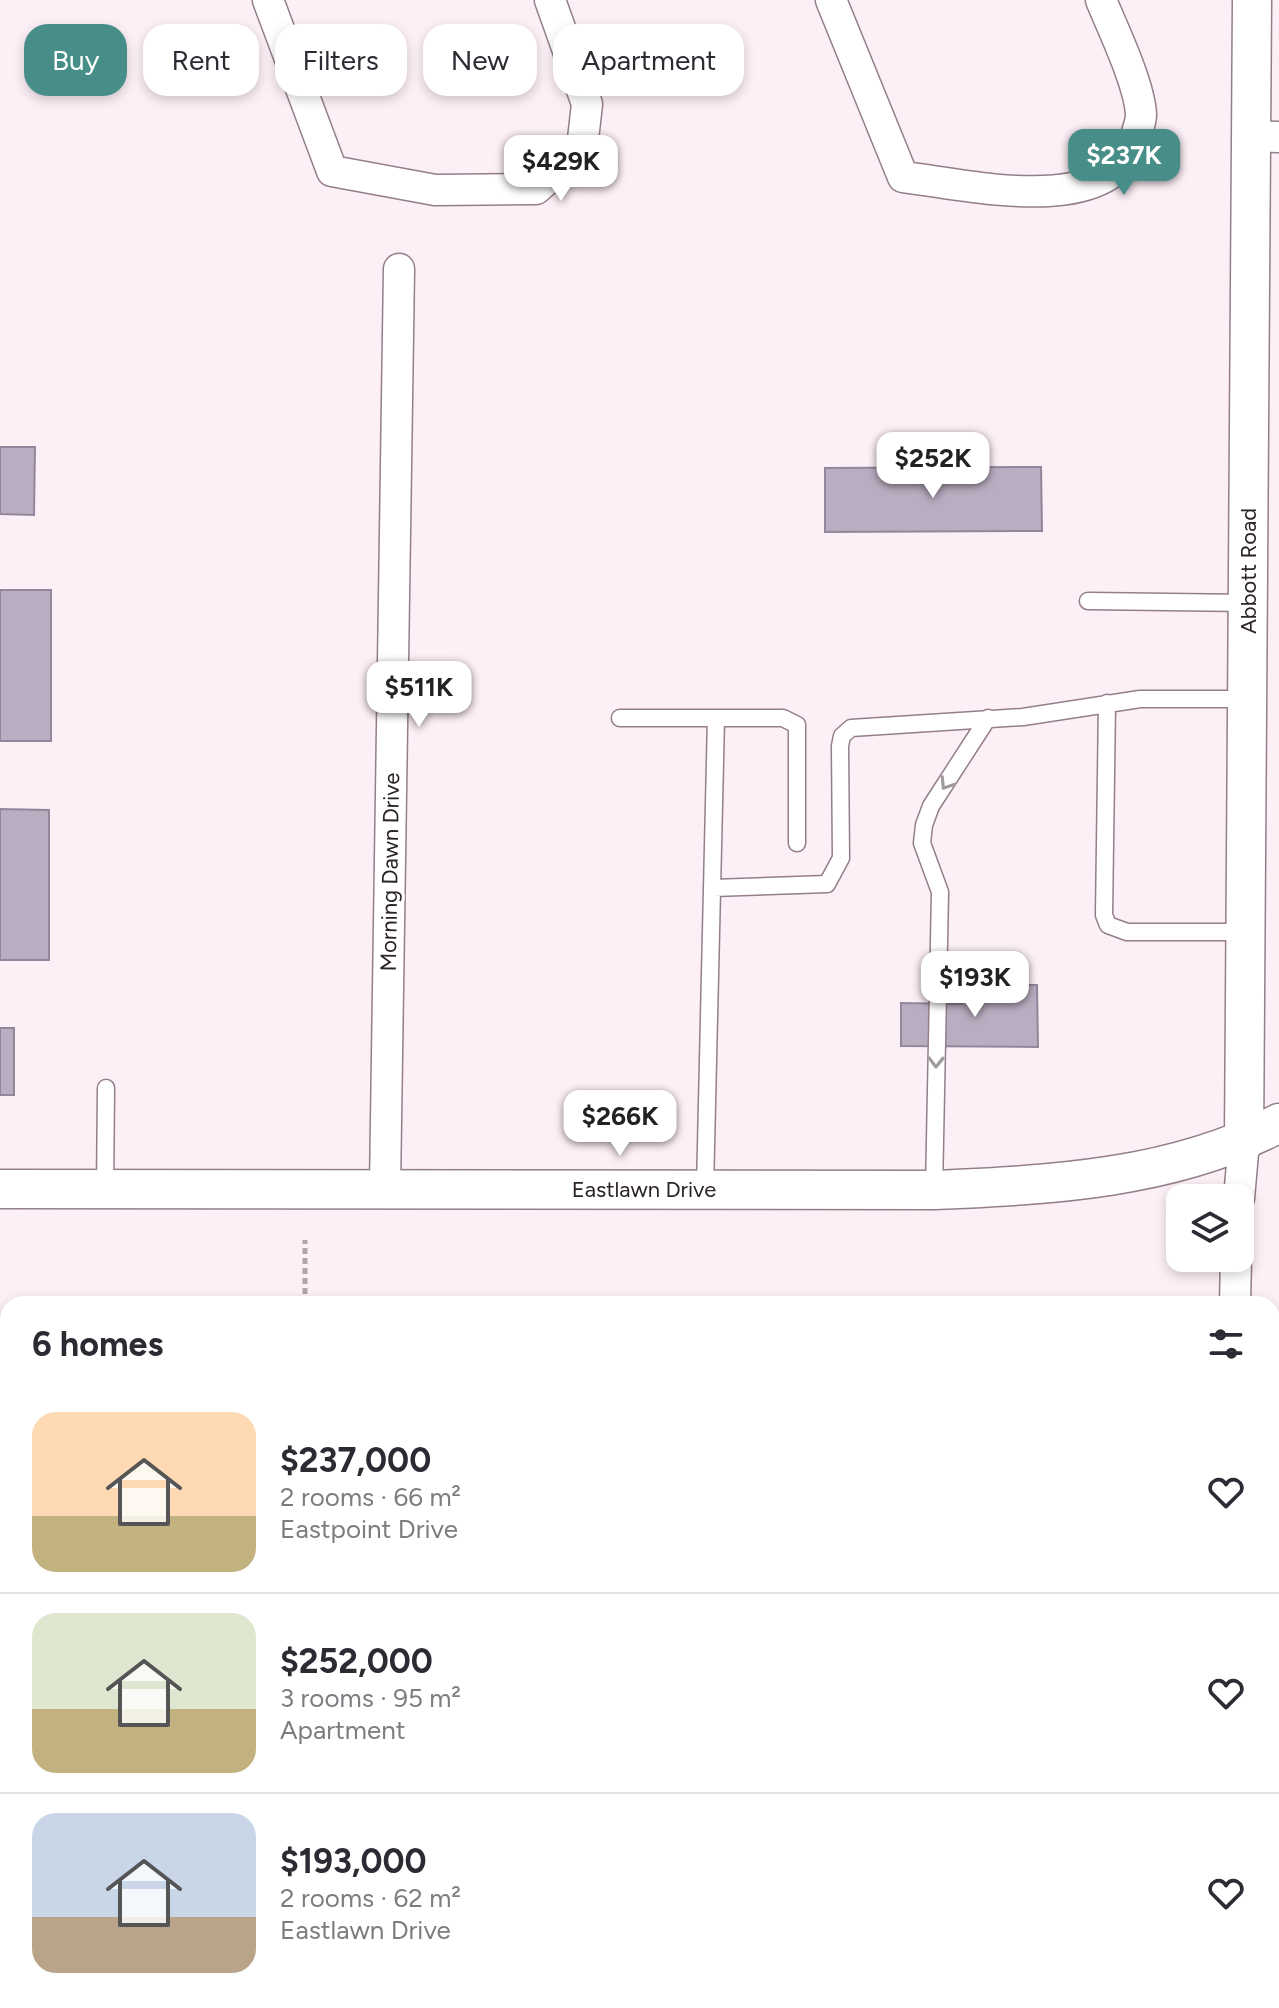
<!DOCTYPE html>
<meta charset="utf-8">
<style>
:root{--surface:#fff;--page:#f7f7f7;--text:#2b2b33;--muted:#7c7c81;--line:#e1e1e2;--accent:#478e88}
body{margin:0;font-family:Figtree,sans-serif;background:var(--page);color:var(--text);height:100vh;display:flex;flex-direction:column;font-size:30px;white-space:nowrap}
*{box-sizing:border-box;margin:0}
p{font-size:26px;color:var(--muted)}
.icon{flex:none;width:44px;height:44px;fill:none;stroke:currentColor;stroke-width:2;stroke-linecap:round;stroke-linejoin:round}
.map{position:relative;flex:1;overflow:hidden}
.side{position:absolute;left:0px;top:1296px;width:1280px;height:712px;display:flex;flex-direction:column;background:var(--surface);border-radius:24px 24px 0 0;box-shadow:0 4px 12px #0003}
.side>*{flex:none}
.banner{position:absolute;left:24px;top:24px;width:800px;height:72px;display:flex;gap:16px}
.fabs{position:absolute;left:1166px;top:1184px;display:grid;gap:16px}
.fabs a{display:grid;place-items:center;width:88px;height:88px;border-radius:16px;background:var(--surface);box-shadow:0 4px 12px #0003;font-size:40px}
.price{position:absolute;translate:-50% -68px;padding:0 18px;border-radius:16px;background:#fff;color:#222;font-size:26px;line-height:52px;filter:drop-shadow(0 2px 4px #0008)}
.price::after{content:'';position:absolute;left:50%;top:48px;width:24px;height:18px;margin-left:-12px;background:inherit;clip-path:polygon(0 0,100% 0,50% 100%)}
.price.on{background:var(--accent);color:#fff}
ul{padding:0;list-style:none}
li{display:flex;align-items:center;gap:24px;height:200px;padding:0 32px}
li+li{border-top:2px solid var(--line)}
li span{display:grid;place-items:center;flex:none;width:224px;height:160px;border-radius:24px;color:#555}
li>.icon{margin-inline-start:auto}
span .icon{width:96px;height:96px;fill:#fffc;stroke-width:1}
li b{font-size:34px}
h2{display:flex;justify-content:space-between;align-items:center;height:96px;padding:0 32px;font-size:34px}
.pill{padding:0 28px;border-radius:24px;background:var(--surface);box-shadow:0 4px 12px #0003;font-size:28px;line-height:72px}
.pill.on{background:var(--accent);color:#fff}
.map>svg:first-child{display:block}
.green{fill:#fdcdb7}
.building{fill:#baadc1;stroke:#92879a;stroke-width:2}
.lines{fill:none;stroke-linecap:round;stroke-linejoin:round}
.service-casing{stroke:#947e8a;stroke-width:19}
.minor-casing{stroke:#947e8a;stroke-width:33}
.tertiary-casing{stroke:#947e8a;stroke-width:41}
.path{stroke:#b0a5ab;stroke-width:5;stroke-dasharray:6 4;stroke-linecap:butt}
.service{stroke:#fff;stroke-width:16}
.minor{stroke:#fff;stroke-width:30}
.tertiary{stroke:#fff;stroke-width:38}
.oneway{stroke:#a09c9e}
.labels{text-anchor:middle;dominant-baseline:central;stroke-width:6;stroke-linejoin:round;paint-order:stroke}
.street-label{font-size:22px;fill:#2b2328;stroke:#fff}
</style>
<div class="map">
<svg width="1279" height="2008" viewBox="0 0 1279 2008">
<rect width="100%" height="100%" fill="#fdeff6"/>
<path class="green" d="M 0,1495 L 8,1495 L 8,2000 L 857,2000 L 859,2008 L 0,2008 Z"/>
<path class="building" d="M 0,447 L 35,447 L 34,515 L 0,514 Z
M 1041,467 L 1042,531 L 825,532 L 825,468 Z
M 0,590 L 51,590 L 51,741 L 0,741 Z
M 0,809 L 49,810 L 49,960 L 0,960 Z
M 964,985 L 1037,985 L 1038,1047 L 901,1046 L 901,1003 L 962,1004 Z
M 0,1028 L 14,1028 L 14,1095 L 0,1095 Z"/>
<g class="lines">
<defs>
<path id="service" d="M 1088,601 L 1248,603
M 1107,703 L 1104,915 L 1108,925 L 1127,932 L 1246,932
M 620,718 L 716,718 L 705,1189
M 716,718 L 783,718 L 797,725 L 797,843
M 713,888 L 827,884 L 841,858 L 840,746 L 842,736 L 851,728 L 1023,717 L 1140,699 L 1247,699
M 105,1190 L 106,1088
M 934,1190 L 940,892 L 922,843 L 924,825 L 931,806 L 988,718"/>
<path id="minor" d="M 268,0 L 332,171 L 435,190 L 536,189 L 582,148 L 587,104 L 550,0
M 831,0 L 903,177 C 966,184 1111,221 1135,139 C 1137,132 1141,122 1141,115 C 1140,85 1113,29 1101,0
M 1251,136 L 1279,137
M 385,1187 L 399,269
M 1239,1198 L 1244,1142
M 1235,1304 L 1236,1258
M 0,1450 L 8,1450
M 883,2000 L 884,2008
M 1227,2000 L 1227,2008"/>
<path id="tertiary" d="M 1244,1142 L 1252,0
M 0,1189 L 934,1190 C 1050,1185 1174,1179 1279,1123"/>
</defs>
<use href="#service" class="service-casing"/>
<use href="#minor" class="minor-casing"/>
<use href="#tertiary" class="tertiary-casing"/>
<path class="path" d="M 305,1304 L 305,1240
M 0,1492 L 8,1492
M 0,1997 L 8,1998
M 58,2000 L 80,2001"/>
<use href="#service" class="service"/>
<use href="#minor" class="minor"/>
<use href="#tertiary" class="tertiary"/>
</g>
<defs><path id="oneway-chevron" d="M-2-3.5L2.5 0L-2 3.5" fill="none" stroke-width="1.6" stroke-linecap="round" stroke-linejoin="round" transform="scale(2)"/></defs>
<g class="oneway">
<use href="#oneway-chevron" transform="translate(946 784) rotate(123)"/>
<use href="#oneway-chevron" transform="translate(936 1062) rotate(91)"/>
</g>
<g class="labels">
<g class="street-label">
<text transform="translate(1248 571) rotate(-90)">Abbott Road</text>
<text transform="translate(390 872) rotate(-89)">Morning Dawn Drive</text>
<text x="644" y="1189">Eastlawn Drive</text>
</g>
</g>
</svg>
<div class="fabs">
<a><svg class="icon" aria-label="layers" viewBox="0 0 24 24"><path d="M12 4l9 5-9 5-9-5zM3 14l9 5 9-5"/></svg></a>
</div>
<b class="price on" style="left:1124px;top:197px">$237K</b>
<b class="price" style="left:561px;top:203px">$429K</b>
<b class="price" style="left:933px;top:500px">$252K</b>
<b class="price" style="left:419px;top:729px">$511K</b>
<b class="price" style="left:975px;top:1019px">$193K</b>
<b class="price" style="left:620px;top:1158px">$266K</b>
<div class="banner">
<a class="pill on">Buy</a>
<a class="pill">Rent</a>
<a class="pill">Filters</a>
<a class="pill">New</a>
<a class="pill">Apartment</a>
</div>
<section class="side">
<h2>6 homes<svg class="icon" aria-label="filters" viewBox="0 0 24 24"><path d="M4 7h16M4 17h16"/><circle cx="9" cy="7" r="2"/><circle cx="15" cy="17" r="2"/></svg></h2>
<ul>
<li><span style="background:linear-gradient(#ffd9b3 65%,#c2b280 0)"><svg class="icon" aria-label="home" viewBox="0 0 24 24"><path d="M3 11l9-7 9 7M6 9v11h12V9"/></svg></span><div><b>$237,000</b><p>2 rooms · 66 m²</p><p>Eastpoint Drive</p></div><svg class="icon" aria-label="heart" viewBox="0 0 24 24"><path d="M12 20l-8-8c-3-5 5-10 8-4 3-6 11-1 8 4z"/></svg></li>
<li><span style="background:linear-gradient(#dfe7d0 60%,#c2b280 0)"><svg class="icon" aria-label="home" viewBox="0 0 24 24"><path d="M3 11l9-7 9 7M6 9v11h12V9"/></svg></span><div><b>$252,000</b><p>3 rooms · 95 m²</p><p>Apartment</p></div><svg class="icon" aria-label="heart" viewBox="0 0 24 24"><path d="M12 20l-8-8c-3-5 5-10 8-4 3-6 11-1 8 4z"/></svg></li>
<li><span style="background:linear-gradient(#c9d6e8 65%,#b9a48a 0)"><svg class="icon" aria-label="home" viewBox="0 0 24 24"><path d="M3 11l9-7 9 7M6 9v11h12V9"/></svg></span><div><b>$193,000</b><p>2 rooms · 62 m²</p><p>Eastlawn Drive</p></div><svg class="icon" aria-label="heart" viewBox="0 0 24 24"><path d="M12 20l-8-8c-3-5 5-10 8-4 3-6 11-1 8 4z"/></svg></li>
</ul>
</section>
</div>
